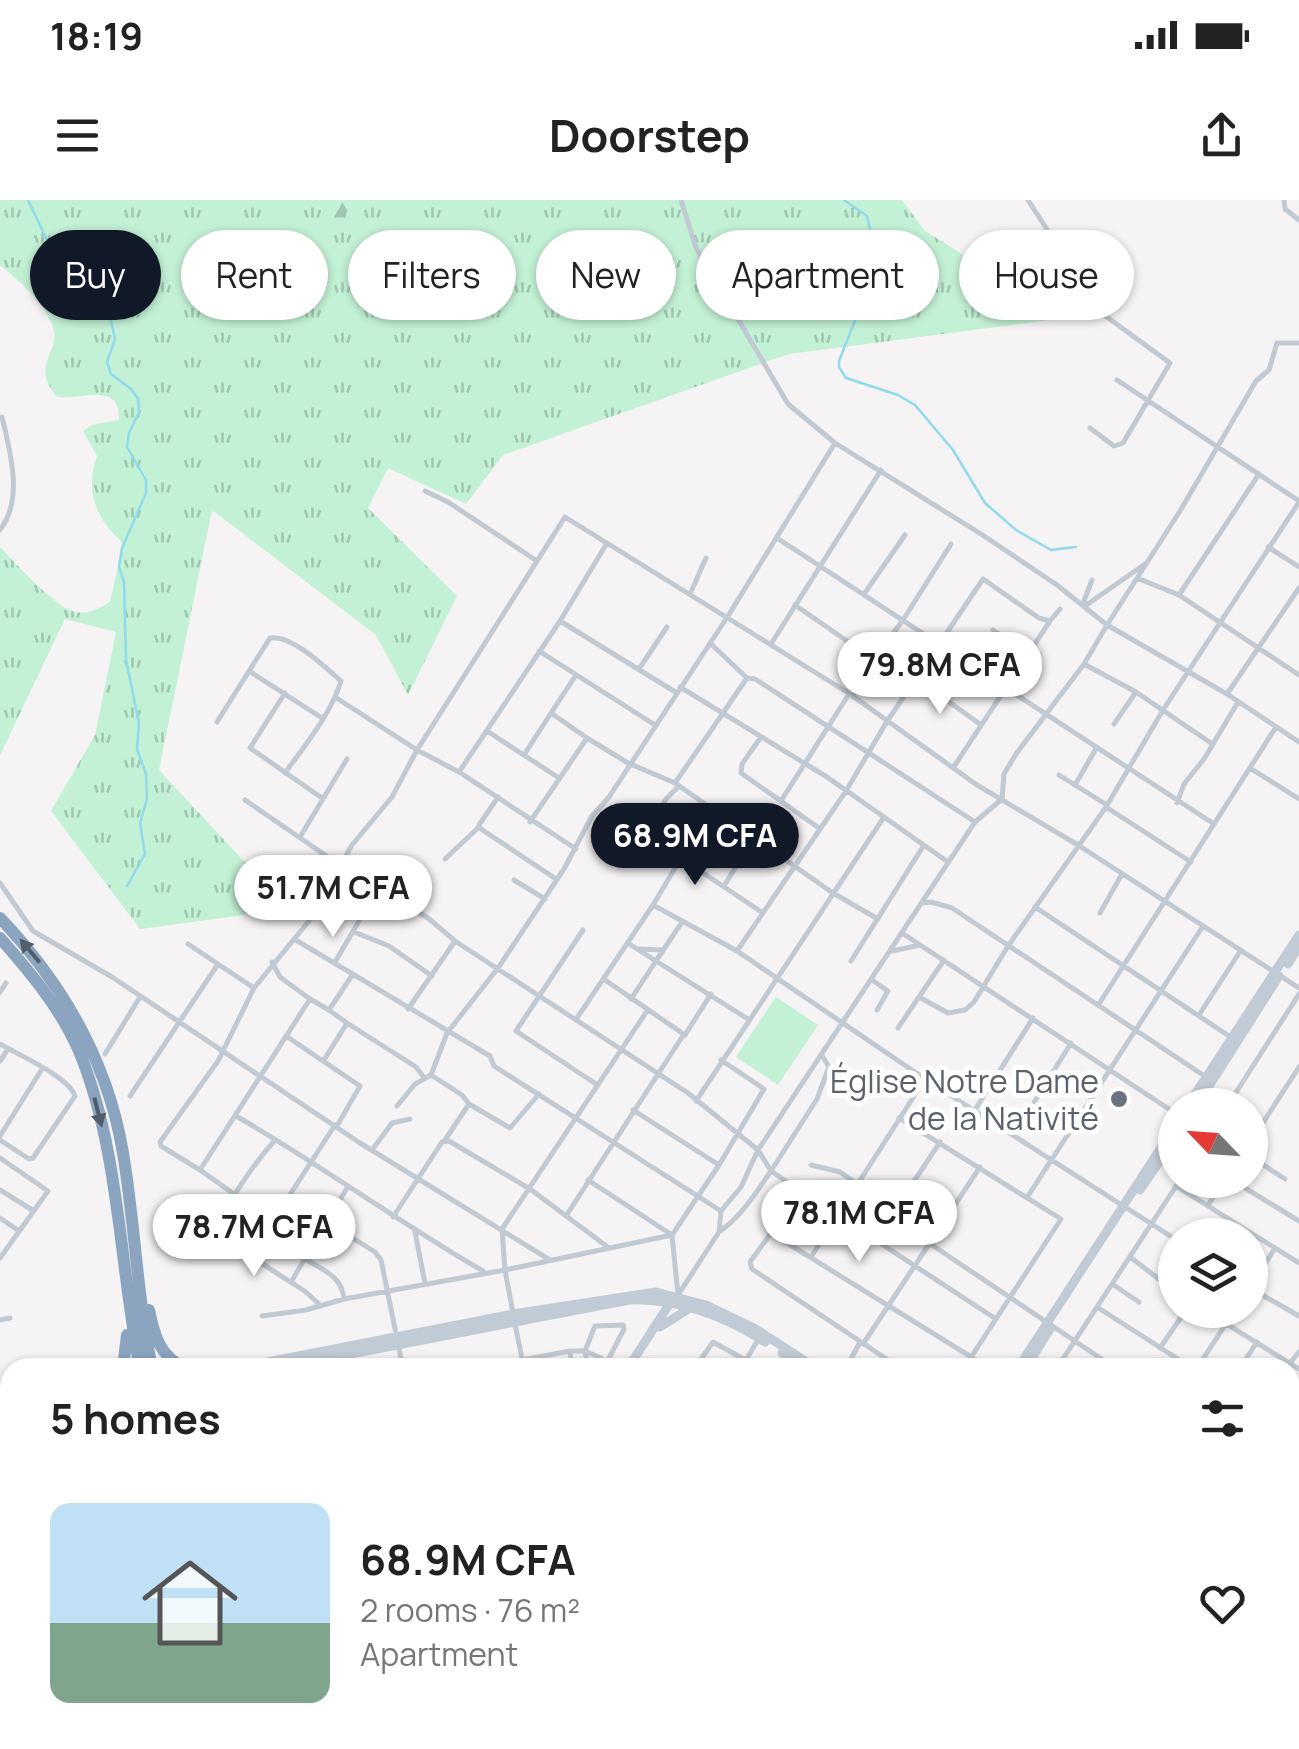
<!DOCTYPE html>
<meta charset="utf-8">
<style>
:root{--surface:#fff;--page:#f6f6f6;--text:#222;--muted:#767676;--line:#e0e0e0;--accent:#111827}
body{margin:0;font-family:Manrope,sans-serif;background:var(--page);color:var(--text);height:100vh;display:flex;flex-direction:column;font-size:38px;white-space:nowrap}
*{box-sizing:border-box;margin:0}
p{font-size:32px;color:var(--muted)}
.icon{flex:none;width:55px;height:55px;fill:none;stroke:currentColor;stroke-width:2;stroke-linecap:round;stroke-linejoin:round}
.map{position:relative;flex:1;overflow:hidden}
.drawer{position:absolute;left:0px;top:1158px;width:1300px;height:392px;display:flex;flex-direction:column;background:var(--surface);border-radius:30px 30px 0 0;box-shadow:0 2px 8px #0004}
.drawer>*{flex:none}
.top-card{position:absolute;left:30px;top:30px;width:1240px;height:90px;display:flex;gap:20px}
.needle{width:65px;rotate:295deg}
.fabs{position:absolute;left:1158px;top:888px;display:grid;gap:20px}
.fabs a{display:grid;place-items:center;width:110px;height:110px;border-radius:50%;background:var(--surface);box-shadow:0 2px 8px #0004;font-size:50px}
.price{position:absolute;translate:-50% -85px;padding:0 22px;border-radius:35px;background:#fff;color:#222;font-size:32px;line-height:65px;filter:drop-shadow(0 2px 5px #0008)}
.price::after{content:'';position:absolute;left:50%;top:60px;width:30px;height:22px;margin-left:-15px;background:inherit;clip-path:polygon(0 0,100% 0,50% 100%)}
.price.selected{background:var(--accent);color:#fff}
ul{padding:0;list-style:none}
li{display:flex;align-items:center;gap:30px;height:250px;padding:0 50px}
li+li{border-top:2px solid var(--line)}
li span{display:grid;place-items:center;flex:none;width:280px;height:200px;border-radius:20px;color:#555}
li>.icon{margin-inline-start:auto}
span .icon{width:120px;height:120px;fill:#fffc;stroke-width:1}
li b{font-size:42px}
h2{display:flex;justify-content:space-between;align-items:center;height:120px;padding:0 50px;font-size:42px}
.chip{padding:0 35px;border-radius:45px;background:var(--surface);box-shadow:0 2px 8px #0004;font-size:35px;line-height:90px}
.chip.selected{background:var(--accent);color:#fff}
.status{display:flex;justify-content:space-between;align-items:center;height:70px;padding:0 50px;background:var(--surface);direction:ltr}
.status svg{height:28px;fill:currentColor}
header{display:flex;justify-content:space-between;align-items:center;height:130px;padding:0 50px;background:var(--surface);font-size:45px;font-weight:700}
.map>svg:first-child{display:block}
.grass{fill:url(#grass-tufts)}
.forest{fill:url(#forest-firs)}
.garden{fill:#c3f1d5}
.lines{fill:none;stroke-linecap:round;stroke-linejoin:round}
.stream{stroke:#90daee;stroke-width:2.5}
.street{stroke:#c1cad2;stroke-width:5}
.secondary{stroke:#c1cbd6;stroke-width:9}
.highway{stroke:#8ba5c1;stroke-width:12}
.oneway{fill:#505e6b}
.worship-dot{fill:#6b7280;stroke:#fff;stroke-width:4}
.labels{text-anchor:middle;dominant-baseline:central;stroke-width:10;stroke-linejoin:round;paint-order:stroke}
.worship-label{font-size:32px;fill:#5b616d;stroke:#fff;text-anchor:end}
</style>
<div class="status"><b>18:19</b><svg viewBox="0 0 49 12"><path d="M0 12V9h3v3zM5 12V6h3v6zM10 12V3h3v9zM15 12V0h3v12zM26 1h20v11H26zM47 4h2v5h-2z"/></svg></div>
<header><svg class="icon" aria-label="menu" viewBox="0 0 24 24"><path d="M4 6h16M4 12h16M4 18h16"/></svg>Doorstep<svg class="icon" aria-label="share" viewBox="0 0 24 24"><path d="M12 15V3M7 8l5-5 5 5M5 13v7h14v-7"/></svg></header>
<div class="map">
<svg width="1299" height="1549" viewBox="0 0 1299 1549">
<defs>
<pattern id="grass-tufts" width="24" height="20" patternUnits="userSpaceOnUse" patternTransform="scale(2.5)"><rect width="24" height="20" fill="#c3f1d5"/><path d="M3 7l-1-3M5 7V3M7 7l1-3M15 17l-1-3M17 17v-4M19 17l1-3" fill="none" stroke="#a0c6b0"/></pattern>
<pattern id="forest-firs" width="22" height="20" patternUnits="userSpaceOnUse" patternTransform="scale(2.5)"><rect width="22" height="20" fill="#c3f1d5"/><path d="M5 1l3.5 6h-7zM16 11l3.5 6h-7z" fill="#a0c6b0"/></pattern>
</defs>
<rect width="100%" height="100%" fill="#f5f3f3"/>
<path class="grass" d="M 0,0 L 312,0 L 341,26 L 351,0 L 902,0 L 925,31 L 1065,118 L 789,154 L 503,255 L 466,304 L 388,268 L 368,308 L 457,396 L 408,495 L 376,435 L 212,310 L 159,570 L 265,684 L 244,715 L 140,729 L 51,611 L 95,535 L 116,432 L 65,419 L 0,555 L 0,347 C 13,361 55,406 72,411 C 86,416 98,409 110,402 L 122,348 L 121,341 C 95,318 85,289 97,256 L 83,231 L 92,225 L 119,220 C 121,181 82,200 57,197 C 28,162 64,152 52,124 C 42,101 18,80 0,65 Z"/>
<path class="forest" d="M 312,0 L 351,0 L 342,27 Z"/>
<path class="garden" d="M 776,797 L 818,825 L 778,885 L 736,857 Z"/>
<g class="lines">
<path class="stream" d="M 28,0 L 46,38 L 70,67 L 107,102 L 115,139 L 107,162 L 111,174 L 131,189 L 138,199 L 139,212 L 129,233 L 127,247 L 146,280 L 146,293 L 122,348 L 119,367 L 124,382 L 126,460 L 139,523 L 137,549 L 146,574 L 147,599 L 140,623 L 145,654 L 127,686
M 844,0 L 867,16 L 871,34 L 870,60 L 856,118 L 839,161 L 839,167 L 846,178 L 898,195 L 915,205 L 953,250 L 985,303 L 1016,330 L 1051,350 L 1076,347"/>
<path class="street" d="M 681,0 L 696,48 L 788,204 L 835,243 L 981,334 L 1057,385 L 1107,425 L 1084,464 L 1016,554 L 1004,574 L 1002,599 L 975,622 L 758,950 L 771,971 C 755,994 742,1016 719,1032
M 1028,0 L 1100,112 L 1170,163 L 1123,243 L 1114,246 L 1090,228
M 1284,0 L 1285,9 L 1299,20
M 1299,143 L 1277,143 L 1269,170 L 1256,181 L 1180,311 L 1107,425 L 1227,494 L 1299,542
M 1117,180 L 1299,301
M 425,291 L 448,302 L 537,361
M 0,330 C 24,299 10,251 2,217
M 777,338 L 1214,624
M 1268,347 L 1299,367
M 1137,378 L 1179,395 L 1299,475
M 690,394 L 706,358
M 864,394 L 905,335
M 1179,395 L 1259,274
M 1087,404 L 1084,401 L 1092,380
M 795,405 L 873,459
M 1085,406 L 1145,364
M 560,421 L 677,493
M 993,430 L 1026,452
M 710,443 L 747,478
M 771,444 L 881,270
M 539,451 L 655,525
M 1084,464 L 1136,492 L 1211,543
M 639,469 L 667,427
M 913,482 L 930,488 L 981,525
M 680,487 L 827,577 L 948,662
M 285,493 L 250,548 L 322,598
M 1227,494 L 1299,388
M 335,497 L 417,550 L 459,572 L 576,649
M 853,497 L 862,476 L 903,420 L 951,344
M 217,522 L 249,471
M 1114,524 L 1136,492
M 487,531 L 559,578
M 761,537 L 742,564 L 741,573 L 819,628
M 587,538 L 628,563 L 675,583 L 833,693 L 878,719
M 524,555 L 551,513
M 953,568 L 1050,421
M 1250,568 L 1299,599
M 459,572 L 560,421 L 607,343
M 285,573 C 305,545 331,514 341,481 C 325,467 291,434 270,438 L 249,471 L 322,518
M 1059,575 L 1107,605
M 675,583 L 747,478 L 755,479 L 975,622
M 1075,585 L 1097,547
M 498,597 L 479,625 L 481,629 L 556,679
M 245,600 L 341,666 L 428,718 L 455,741 L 688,893 L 758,950 L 741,987 L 721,1011 L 719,1032 L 678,1095
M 781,601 L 849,494
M 1177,603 L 1184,584 L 1204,559 L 1238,502
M 1106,607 L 1163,510 L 1299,302
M 712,612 L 681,658 L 763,713
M 530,622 L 587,538 L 551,513 L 576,475
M 648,632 L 666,599 L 679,586
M 300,637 L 347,559
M 445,659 L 479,627
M 514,680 L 545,699
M 0,683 L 33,731 L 112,777 L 360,943 L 550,1060
M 724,686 L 753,639
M 922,703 L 931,702 L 952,708 L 1206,877
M 653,705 L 681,658
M 1035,707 L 1232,838
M 1100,713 L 1122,674
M 583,730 L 516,831 L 596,884
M 354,732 L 389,746 L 432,776
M 902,733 L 1175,913
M 294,739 L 490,856 L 494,866 L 721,1011
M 188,744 L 254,788
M 631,745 L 656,761 L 682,722
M 639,749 L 663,750
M 737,751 L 846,591 L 886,523 L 983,379 L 1039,418 L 1050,421 L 1060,409
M 892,751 L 920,745
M 851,761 L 924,645
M 272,762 L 280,777 L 310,799 L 200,970 L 161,946 L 160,942 L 218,861 L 254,788 L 309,721 L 352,645 L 392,597 L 417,550 L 565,317 L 850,494 L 977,585 L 1078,645 L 1299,788
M 335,762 L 379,687
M 605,780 L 685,835 L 711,794
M 872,780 L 888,791 L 877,810
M 0,792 L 6,783
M 919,797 L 948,813 L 965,810 L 974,802 L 1008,746 L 1106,607 L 1191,662
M 310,799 L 329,810 L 353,774
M 631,799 L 656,761 L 748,819
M 1099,804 L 1276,527
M 408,809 L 455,741
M 329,810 L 347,823
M 1199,815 L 1241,750
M 577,818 L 653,705 L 737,751 L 925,879 L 1175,1039
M 898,828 L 944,760
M 286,836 L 360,886 L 337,926
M 0,844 C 19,855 69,877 75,896 L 33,958 L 29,959 L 0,940
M 105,854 L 140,797
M 823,857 L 829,867 L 817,899 L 771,971 L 796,988 L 771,1033 L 989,1168
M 324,860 L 347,823 L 416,867 L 423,876
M 0,861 L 8,849
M 431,875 L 462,895 L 469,904
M 130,896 L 218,764
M 696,901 L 884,617
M 1228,905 L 1299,794
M 397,906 L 415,884 L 431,875 L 447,833 L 498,768 L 564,669 L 592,616 L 609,597 L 728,416 L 835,243
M 1030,909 L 1071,843
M 633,910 L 719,965 L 672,1035 L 678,1095
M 975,910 L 1033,818
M 236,916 C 320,964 398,1022 483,1071
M 899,918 L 1061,1019 L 964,1168
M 0,936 L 42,869
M 445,940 L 469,904 L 510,928 L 539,894
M 1250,943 L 1299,867
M 372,950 L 392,923 L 410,919
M 1250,956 L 1285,979
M 0,958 L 48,991 L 0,1058
M 719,965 L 764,889 L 721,860
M 811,965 L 840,972 L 857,984
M 200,970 L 234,994
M 588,980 L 672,1035
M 1232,980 L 1299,1021
M 1176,986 L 1299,1063
M 796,988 L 996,1119
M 0,990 L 34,1011
M 1028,996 L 1203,726
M 1208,1005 L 1225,980
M 174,1007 L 306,1092 L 321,1106
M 566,1016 L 684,834
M 393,1017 L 442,942 L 449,941 L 530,989 L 609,1048
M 0,1018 L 19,1031
M 327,1022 L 375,1052 L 381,1060 L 403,1168
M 213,1031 C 232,998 250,968 275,940
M 415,1032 L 425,1083
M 771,1033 L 750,1062 L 752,1069 L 900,1168
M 875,1040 L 940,942
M 929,1043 L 1115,1168
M 811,1057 L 925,879
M 1130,1057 L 1160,1080
M 253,1058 L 262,1038 L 335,925
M 305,1059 C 323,1070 342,1076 344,1099
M 291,1082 L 347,988
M 1112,1084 L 1139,1102
M 1250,1088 L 1299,1116
M 1250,1088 L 1275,1048
M 1097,1107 L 1192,1168
M 1204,1110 L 1299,1169
M 513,1113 L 505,1070 L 502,1029 L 647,811
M 262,1116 L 306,1110 L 344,1099 L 505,1070 L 672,1035
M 0,1120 L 10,1118
M 515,1124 L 524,1168
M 863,1144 L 980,967
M 1160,1148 L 1186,1110
M 570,1151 L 585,1151 L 595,1126 L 623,1125 L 624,1129 L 604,1168
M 478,1168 L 570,1151 L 572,1168
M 588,1168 L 585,1151 L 601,1158
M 695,1168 L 713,1142 L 760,1168
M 741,1168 L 758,1140
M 846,1168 L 860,1142
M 1057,1168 L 1180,980
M 1197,1168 L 1235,1110
M 1240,1168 L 1257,1142
M 1286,1168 L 1299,1152
M 0,1269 L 10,1267
M 1290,1278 L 1299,1263
M 0,1317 L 10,1342
M 1290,1357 L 1299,1343
M 0,1367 L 10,1382
M 0,1383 L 10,1446
M 1290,1422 L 1299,1419
M 1290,1476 L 1299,1476
M 0,1486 L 10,1485
M 0,1516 L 10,1515
M 1290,1516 L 1299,1515
M 0,1528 L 2,1549
M 33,1540 L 34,1549
M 64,1540 L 67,1549
M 97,1540 L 99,1549
M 267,1540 L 268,1549
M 399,1540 L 401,1549
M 596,1540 L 599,1549
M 677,1540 L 679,1549
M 718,1540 L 720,1549
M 804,1540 L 809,1549
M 888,1540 L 894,1549
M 946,1540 L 952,1549
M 993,1540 L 999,1549
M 1037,1540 L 1044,1549
M 864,1543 L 870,1540
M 276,1549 L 321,1543
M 1068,1549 L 1074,1540
M 1115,1549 L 1121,1540
M 1167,1549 L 1172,1540
M 1212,1549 L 1218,1540
M 1258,1549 L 1264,1540"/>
<path class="secondary" d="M 1288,764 L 1299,746
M 1188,905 L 1299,735
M 1197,905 L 1279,776
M 1140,990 L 1175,939
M 660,1127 L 690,1108
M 782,1153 L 804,1168
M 237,1168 L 513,1114 L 656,1092 L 706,1105 L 754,1128 L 816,1168
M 278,1168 L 629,1100 C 677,1098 725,1116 765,1142
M 628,1168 L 672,1100
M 1018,1168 L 1175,926
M 1026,1168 L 1050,1129
M 0,1211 L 10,1209
M 0,1219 L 10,1217
M 1290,1446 L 1299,1445
M 641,1540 L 644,1549
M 649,1540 L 652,1549
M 439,1549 L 459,1543
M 456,1549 L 490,1540"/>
<path class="highway" d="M 0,718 C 63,784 108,863 123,953 C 135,1024 137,1097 152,1168
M 0,738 C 30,772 61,809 79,851 C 120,951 119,1063 140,1168
M 149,1110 C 154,1135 160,1157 185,1168
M 123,1168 L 127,1135
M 225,1540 L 227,1549
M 246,1540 L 248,1549"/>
</g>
<defs><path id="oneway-solid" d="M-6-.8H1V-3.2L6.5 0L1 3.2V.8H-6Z" transform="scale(2.5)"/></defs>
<g class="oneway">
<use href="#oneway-solid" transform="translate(30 751) rotate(-130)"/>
<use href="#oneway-solid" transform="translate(98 912) rotate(76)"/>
</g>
<circle class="worship-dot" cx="1119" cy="899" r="10"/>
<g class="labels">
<g class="worship-label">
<text x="1099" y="881">Église Notre Dame<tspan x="1099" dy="37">de la Nativité</tspan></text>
</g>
</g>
</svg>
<div class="fabs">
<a><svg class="needle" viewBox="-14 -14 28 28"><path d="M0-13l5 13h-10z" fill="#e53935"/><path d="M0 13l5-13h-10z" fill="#767676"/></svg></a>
<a><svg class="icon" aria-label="layers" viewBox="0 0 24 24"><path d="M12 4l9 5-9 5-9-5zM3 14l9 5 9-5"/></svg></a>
</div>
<b class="price" style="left:940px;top:517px">79.8M CFA</b>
<b class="price selected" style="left:695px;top:688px">68.9M CFA</b>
<b class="price" style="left:333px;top:740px">51.7M CFA</b>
<b class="price" style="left:859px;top:1065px">78.1M CFA</b>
<b class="price" style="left:254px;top:1079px">78.7M CFA</b>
<div class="top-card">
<a class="chip selected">Buy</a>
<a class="chip">Rent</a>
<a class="chip">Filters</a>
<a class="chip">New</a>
<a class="chip">Apartment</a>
<a class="chip">House</a>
</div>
<section class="drawer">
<h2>5 homes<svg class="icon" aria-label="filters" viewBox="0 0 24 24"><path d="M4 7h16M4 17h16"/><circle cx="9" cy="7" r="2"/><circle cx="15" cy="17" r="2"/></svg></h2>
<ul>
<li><span style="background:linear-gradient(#bfe0f5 60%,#7fa58c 0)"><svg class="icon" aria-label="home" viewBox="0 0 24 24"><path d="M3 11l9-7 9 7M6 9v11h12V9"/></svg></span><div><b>68.9M CFA</b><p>2 rooms · 76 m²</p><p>Apartment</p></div><svg class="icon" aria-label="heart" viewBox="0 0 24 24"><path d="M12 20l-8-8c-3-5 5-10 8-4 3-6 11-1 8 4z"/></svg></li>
</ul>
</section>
</div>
